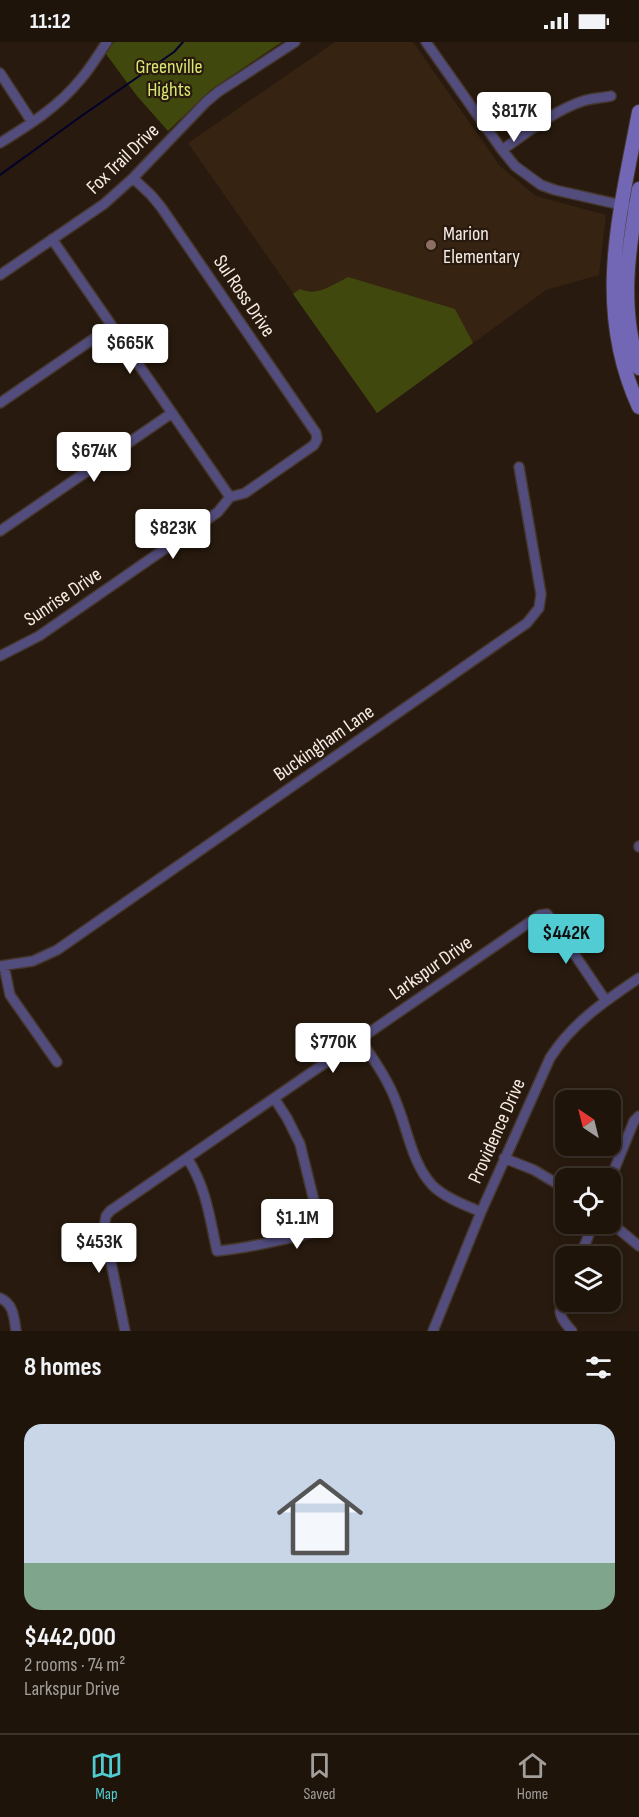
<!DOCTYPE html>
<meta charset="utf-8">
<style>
:root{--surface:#1e140a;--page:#261d13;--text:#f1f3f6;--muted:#a19e9c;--line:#3c332b;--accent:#51ccd3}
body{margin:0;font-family:"Sofia Sans Condensed",sans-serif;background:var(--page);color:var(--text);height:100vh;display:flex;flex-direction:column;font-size:22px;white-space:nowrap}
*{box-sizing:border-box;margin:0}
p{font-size:20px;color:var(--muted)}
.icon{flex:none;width:33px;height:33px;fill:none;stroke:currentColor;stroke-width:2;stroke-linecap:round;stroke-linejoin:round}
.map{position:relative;height:1289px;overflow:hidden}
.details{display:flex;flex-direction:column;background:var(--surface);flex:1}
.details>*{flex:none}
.needle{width:39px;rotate:325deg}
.buttons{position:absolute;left:555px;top:1048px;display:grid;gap:12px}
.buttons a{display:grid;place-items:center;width:66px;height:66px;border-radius:12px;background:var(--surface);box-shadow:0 3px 9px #0003,0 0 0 2px var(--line);font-size:30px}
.price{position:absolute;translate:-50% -51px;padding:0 14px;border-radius:6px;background:#fff;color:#222;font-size:20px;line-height:39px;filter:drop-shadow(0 2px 3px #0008)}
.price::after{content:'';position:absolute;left:50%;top:36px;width:18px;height:14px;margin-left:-9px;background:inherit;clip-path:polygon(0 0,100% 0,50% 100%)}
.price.active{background:var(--accent);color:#111}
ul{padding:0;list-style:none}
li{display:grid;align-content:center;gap:12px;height:318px;padding:0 24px}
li+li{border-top:2px solid var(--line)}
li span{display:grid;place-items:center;height:186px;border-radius:18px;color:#555}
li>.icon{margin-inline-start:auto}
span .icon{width:108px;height:108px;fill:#fffc;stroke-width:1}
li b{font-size:26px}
h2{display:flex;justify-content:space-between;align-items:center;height:72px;padding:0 24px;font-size:26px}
.status{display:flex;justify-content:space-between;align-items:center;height:42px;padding:0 30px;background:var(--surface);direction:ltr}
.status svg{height:16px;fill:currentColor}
.tab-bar{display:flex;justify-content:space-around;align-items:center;height:84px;border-top:2px solid var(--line);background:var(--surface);font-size:16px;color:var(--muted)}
.tab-bar a{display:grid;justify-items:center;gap:3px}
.tab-bar .active{color:var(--accent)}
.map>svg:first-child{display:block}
.built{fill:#362311}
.green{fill:#41480e}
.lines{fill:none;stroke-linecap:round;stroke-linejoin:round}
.stream{stroke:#00022c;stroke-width:2}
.street-casing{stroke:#45372c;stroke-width:12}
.secondary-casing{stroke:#45372c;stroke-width:16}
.street{stroke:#534d7e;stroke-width:9}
.secondary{stroke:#7167b5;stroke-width:14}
.education-dot{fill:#8d6e63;stroke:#281a0e;stroke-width:2}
.labels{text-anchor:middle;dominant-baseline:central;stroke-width:4.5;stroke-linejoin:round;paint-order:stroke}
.park-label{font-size:20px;fill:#d8e871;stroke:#281a0e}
.street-label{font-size:20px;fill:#f6ece4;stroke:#281a0e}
.poi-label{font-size:20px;fill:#f6ece4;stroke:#281a0e;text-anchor:start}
</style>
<div class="status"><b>11:12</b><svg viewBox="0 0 49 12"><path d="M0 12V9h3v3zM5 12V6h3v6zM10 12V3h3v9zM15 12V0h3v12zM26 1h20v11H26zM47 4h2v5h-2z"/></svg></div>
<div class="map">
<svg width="639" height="1289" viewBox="0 0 639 1289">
<rect width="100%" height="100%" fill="#281a0e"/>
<path class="built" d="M 335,0 L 413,0 L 500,124 L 536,154 L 606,173 L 599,233 L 546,248 L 377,371 L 188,101 Z"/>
<path class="green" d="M 114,0 L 282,0 L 212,47 L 168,89 L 137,54 L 106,12 Z
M 348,235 L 455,267 L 473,301 L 377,371 L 293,252 L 300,247 C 318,255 332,243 348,235 Z"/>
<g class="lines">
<path class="stream" d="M 0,133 L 80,75 L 174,10 L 183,0"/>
<defs>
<path id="street" d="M 426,0 L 502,108 L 515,124 L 541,143 L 555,148 L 639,167
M 0,31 L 32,80
M 0,101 C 29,83 58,65 80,38 C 90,27 98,13 107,0
M 502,108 C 528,90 553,69 583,59 C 592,56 602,56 611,54
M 52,197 L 230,455
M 0,233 L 104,162 L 133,136 L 206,60 L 218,50 L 295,0
M 0,361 L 112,284
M 0,489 L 172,371
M 0,614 L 39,594 L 218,470 L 230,455 L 245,451 L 314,403 L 317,397 L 316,391 L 161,165 L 151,153 L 133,136
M 639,804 L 639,805
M 0,924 L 33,919 L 57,908 L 527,581 L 539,566 L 541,552 L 519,425
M 4,924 L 10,953 L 57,1020
M 360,997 C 374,1018 389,1039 397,1062 C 408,1089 412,1121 432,1143 C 445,1156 465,1163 481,1170
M 187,1116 C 206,1144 210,1177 217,1209 C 250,1206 283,1198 315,1190 L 321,1187 L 300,1102 L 287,1076 L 274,1056
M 504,1116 L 534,1128 L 566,1147
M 610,1138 L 634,1079 L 639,1074
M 610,1180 L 639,1204
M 580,1215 L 593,1182
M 566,1250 C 558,1270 557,1273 572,1289
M 0,1256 C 14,1262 14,1276 16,1289
M 125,1289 L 104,1186 L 106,1174 L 110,1169 L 540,873 L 547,872 L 550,876 L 606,959
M 433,1289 L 481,1170 L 550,1016 C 572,981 605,959 639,936"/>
<path id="secondary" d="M 639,70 C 620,172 593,265 639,365
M 639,147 C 628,207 619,267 639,326"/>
</defs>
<use href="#street" class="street-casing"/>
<use href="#secondary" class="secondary-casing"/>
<use href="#street" class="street"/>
<use href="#secondary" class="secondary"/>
</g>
<circle class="education-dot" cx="431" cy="203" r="6"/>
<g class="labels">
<g class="park-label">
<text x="169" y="25">Greenville<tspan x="169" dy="23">Hights</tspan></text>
</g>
<g class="street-label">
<text transform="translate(123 117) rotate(-44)">Fox Trail Drive</text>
<text transform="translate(244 254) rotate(56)">Sul Ross Drive</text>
<text transform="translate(63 555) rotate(-34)">Sunrise Drive</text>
<text transform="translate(324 701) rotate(-35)">Buckingham Lane</text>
<text transform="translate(431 926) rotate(-35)">Larkspur Drive</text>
<text transform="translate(497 1089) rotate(-66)">Providence Drive</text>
</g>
<g class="poi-label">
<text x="443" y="192">Marion<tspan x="443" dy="23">Elementary</tspan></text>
</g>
</g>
</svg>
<div class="buttons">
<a><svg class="needle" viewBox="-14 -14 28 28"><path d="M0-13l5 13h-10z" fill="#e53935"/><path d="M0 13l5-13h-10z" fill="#a19e9c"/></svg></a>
<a><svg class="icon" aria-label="locate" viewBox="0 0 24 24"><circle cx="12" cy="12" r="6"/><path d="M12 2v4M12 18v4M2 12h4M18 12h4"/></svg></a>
<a><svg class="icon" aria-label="layers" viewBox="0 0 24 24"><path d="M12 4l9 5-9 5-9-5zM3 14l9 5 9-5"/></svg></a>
</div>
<b class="price" style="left:514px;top:101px">$817K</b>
<b class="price" style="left:130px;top:333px">$665K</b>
<b class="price" style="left:94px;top:441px">$674K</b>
<b class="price" style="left:173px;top:518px">$823K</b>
<b class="price active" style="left:566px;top:923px">$442K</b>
<b class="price" style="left:333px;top:1032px">$770K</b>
<b class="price" style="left:297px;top:1208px">$1.1M</b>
<b class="price" style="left:99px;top:1232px">$453K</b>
</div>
<section class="details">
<h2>8 homes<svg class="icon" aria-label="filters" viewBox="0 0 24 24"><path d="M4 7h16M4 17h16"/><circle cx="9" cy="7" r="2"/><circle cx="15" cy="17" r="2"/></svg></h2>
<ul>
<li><span style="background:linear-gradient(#c9d6e8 75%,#7fa58c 0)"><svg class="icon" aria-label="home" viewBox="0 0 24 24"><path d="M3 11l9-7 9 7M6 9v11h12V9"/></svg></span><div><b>$442,000</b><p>2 rooms · 74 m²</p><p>Larkspur Drive</p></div></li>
</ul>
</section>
<nav class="tab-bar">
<a class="active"><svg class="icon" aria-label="map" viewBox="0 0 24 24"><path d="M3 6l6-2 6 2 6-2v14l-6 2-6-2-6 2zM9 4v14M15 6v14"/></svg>Map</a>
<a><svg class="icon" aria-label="saved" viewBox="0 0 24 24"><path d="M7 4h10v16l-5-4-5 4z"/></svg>Saved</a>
<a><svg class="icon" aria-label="home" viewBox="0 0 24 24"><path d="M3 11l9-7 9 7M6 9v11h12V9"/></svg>Home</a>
</nav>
